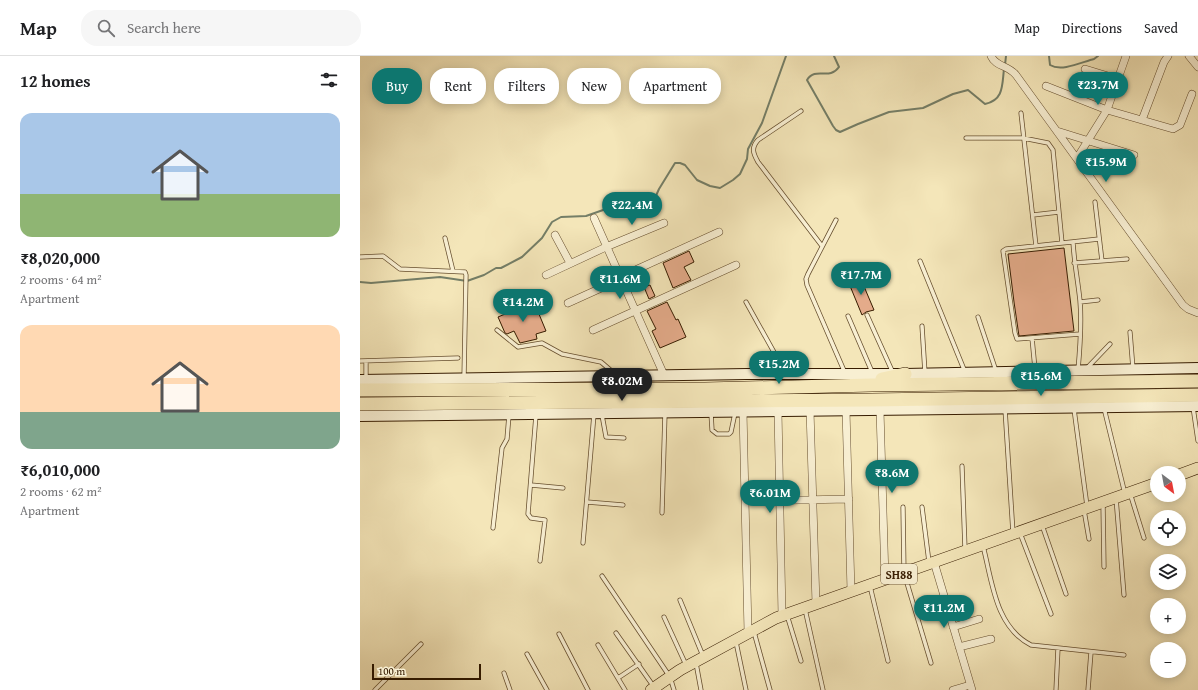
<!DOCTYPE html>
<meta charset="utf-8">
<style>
:root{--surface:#fff;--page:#f6f6f6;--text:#202124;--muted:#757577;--line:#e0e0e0;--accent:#0f766e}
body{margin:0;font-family:"Gentium Book Plus",serif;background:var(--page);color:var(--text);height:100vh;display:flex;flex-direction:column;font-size:15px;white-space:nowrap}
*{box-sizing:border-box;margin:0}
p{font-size:13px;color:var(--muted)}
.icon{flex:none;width:22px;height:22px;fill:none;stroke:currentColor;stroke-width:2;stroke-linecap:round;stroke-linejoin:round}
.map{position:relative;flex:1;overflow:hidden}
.panel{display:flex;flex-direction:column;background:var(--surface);width:360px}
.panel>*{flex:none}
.guide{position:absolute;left:12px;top:12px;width:380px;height:36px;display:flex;gap:8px}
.needle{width:26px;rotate:148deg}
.fabs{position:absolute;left:790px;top:410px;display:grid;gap:8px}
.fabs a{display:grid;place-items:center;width:36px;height:36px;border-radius:50%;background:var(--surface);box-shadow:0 2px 10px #0003;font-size:20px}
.scale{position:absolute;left:12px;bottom:10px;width:109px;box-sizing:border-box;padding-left:4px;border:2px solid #371c00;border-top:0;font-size:11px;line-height:14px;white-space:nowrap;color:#371c00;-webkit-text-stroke:3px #f8efd2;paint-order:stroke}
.price{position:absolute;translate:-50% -34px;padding:0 9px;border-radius:14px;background:var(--accent);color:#fff;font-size:13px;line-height:26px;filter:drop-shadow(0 1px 2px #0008)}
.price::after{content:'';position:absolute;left:50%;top:24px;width:12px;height:9px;margin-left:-6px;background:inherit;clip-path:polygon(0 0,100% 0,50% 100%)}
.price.active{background:#222;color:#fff}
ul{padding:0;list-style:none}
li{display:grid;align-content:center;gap:8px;height:212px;padding:0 20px}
li span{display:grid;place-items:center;height:124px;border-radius:12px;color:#555}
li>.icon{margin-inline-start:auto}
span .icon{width:72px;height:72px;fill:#fffc;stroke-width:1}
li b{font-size:17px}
h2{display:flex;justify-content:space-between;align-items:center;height:48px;padding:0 20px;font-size:17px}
.tag{padding:0 14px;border-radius:16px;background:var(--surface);box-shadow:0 2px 10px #0003;font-size:14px;line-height:36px}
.tag.active{background:var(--accent);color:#fff}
header{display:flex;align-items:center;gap:24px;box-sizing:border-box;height:56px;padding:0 20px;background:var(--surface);border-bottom:1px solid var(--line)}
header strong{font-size:19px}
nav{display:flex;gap:22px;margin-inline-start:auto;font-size:14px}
.search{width:280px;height:36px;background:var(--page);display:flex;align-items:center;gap:10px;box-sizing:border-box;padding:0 14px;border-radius:16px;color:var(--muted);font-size:15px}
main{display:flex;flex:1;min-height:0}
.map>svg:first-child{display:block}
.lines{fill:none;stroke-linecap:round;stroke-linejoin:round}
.stream{stroke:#747e67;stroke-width:2}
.building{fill:#e4ab8a;stroke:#371c00}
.lane-casing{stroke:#664e2e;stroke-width:5}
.street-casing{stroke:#664e2e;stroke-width:8}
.secondary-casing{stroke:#371c00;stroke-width:12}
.primary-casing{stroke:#371c00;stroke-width:12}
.highway-casing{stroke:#371c00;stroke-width:14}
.lane{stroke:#f8efd2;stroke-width:3.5}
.street{stroke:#f8efd2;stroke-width:7}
.secondary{stroke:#f8efd2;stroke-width:10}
.primary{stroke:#f4e6b9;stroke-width:11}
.highway{stroke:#f4e6b9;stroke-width:13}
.labels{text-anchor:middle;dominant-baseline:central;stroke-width:3;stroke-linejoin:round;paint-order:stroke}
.shield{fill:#f8efd2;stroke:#715b3f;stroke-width:1}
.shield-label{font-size:12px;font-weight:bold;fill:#371c00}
</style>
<header>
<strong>Map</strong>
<div class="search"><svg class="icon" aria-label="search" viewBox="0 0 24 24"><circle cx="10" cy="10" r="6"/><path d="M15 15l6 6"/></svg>Search here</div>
<nav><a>Map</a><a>Directions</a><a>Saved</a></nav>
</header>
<main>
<section class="panel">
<h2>12 homes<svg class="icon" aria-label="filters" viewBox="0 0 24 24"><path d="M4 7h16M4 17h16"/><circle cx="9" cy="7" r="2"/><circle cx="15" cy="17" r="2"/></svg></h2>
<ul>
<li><span style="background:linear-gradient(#a9c7e8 65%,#8fb573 0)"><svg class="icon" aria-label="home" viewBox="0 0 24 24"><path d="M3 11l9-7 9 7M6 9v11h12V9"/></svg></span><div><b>₹8,020,000</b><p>2 rooms · 64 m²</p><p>Apartment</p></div></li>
<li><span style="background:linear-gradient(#ffd9b3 70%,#7fa58c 0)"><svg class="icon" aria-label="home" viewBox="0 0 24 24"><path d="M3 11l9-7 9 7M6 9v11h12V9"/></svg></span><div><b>₹6,010,000</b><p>2 rooms · 62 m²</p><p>Apartment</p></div></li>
</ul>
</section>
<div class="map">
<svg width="838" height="634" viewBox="0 0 838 634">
<rect width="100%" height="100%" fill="#f4e6b9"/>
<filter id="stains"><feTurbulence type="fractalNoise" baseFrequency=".005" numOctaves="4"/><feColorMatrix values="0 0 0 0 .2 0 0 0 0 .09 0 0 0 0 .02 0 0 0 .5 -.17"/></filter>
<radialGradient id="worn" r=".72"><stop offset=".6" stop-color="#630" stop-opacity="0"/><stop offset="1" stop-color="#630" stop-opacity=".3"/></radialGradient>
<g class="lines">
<path class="stream" d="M 474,0 L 479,11 C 469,25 456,10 447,24 L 473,70 L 476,74 L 480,76 L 498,68 L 529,56 L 563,52 L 593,38 L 608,34 L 625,48 C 644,44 642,29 644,13
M 689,0 L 690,9 C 702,16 722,6 734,3 L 738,0
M 645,9 L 646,0
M 0,226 L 11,227 L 80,221 L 107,225 L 124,219 L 136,212 L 141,212 L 162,201 L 182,182 L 192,166 L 201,161 L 226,160 L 266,146 L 283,150 L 288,148 L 295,142 L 299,133 L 315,107 L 320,107 L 325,109 L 337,124 L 350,130 L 360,132 L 373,124 L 380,118 L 387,103 L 388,93 L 402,67 L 426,0"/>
</g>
<path class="building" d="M 704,192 L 714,275 L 659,280 L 654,246 L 648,198 Z
M 329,195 L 334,206 L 324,211 L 331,224 L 313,232 L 303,207 Z
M 500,221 L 514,254 L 506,256 L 502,259 L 488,225 Z
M 290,229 L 295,240 L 289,243 L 284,231 Z
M 174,246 L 186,275 L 176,278 L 177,283 L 160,287 L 154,275 L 147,278 L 145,277 L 138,261 Z
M 307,246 L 316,264 L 318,263 L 326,281 L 300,292 L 292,275 L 296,273 L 287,255 Z"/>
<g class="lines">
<defs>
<path id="lane" d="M 441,55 L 398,84 C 391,92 393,97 398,106 L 462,190
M 661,57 L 676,190
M 606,82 L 663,82 L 688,87 L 693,94 L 702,187
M 735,146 L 742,205
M 673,159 L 699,156
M 476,164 L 448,218 L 446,223 L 447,229 L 485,317
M 85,182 L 93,215
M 713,186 C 714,206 718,225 720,245 C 722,268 720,292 718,314
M 0,201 L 23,200 L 40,213 L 105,216 L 106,219 L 104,321
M 560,205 L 605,316
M 714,207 L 767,203
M 386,246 L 425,316
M 720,246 L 738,244
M 507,259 L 533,317
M 488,260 L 512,316
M 618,261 L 636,315
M 562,270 L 565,317
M 137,274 L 158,291 L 182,287 L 202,298 L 241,306 L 255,318
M 770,276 L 773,313
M 720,278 L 657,283 L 655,277 L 643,195 L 646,193 L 739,183
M 672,282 L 675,313
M 0,305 L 98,302
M 6,305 L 6,323
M 727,312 L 750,288
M 833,351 L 838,385
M 744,352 L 765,438
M 645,353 L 653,477
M 714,353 L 727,450
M 351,357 L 352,374 L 357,378 L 369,378 L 371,376 L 375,357
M 176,359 L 168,458 L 171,462 L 185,464 L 180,505
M 242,359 L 246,381 L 264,382
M 602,410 L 605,493
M 171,429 L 203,432
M 770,437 L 784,482
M 756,442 L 764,539
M 227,446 L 263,449
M 743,447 L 744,511
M 543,451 L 544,517 L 571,607
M 562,451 L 569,506
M 724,454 L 729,483
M 302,457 L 305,357
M 682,469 L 706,538
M 133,472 L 142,392 L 147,383 L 149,359
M 660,477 L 691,558
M 223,487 L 234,358
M 623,490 C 632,524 635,571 671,589 L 764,599
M 242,520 L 310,621 L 314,634
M 510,530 L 528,605
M 320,544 L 343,600
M 445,553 L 463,634
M 427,559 L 441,605
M 304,561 L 326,609
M 394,576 L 410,634
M 256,577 L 294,631
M 199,578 L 228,634
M 376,586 L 386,634
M 238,589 L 265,634
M 167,598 L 187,634
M 336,607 L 341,634
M 144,617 L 150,634
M 258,622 L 279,608
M 15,634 L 61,588
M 696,634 L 698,592
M 728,634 L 731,596"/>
<path id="street" d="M 631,0 C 636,11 648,9 656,19 L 823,249 L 828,253 L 838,257
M 829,0 L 838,11
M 725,13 L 758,23
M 686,30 L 747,54 L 813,73 L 820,69 L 832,38
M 782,64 L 804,6 L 808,0
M 697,75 L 774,99
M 717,102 L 747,54 L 766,0
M 234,162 L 304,319
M 195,179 L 210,207
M 186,219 L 246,191 L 304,167
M 260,221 L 359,176
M 208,247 L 261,223
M 233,274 L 376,209
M 450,354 L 456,548
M 486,354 L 491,535
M 520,354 L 525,523
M 383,355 L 388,576
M 418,355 L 422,560
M 385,445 L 489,443
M 574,506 L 612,634
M 593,571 L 619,563
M 599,591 L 631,583
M 593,634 L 610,629"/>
<path id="secondary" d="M 0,324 L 387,318 L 545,318 L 838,312
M 0,360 L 838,350"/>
<path id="primary" d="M 819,419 L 838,412
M 291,634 L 320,614 L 416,562 L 797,427"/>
<path id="highway" d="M 522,323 L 545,318
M 0,334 L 345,333 L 512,329 L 838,325
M 0,348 L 511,344 L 838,339"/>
</defs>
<use href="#lane" class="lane-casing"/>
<use href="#street" class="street-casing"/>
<use href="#secondary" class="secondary-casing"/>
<use href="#primary" class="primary-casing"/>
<use href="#highway" class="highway-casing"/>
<use href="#lane" class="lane"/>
<use href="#street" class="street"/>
<use href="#secondary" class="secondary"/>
<use href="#primary" class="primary"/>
<use href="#highway" class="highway"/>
</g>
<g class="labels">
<rect class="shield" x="521" y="508" width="36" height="20" rx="3"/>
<g class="shield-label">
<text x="539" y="518">SH88</text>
</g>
</g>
<rect width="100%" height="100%" filter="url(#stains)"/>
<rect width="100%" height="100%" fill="url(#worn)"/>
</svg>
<div class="fabs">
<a><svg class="needle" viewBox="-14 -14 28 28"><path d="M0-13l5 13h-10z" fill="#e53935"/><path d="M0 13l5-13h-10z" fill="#757577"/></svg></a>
<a><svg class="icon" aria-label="locate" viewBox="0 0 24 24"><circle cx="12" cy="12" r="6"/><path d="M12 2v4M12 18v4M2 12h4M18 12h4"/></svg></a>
<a><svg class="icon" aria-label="layers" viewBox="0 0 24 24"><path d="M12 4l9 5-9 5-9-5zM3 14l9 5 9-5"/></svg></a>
<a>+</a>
<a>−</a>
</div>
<div class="scale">100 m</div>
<b class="price" style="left:738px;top:50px">₹23.7M</b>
<b class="price" style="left:746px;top:127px">₹15.9M</b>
<b class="price" style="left:272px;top:170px">₹22.4M</b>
<b class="price" style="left:501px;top:240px">₹17.7M</b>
<b class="price" style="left:260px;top:244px">₹11.6M</b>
<b class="price" style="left:163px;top:267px">₹14.2M</b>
<b class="price" style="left:419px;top:329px">₹15.2M</b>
<b class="price" style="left:681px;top:341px">₹15.6M</b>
<b class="price active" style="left:262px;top:346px">₹8.02M</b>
<b class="price" style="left:532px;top:438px">₹8.6M</b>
<b class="price" style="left:410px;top:458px">₹6.01M</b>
<b class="price" style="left:584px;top:573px">₹11.2M</b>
<div class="guide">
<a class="tag active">Buy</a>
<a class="tag">Rent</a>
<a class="tag">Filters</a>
<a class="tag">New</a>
<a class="tag">Apartment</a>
</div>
</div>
</main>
